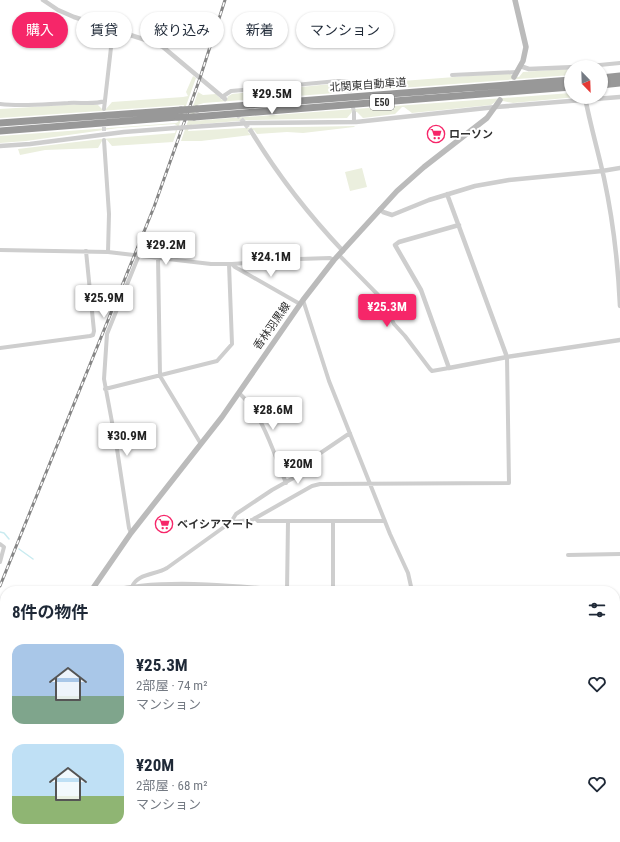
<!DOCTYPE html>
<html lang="ja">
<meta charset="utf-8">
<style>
:root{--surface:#fff;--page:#f6f6f7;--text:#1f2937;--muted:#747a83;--accent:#f62669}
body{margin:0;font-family:"Roboto Condensed","Noto Sans JP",sans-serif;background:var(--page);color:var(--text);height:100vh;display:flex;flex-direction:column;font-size:15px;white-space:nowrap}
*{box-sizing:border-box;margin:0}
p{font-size:13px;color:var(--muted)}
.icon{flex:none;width:22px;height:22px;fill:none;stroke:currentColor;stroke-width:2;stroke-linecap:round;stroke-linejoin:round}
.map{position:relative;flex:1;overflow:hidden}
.drawer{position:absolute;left:0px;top:586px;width:620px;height:256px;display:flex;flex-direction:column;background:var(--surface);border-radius:16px 16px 0 0;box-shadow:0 1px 3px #0004}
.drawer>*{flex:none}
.top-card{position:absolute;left:12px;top:12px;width:400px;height:36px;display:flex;gap:8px}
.needle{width:26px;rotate:157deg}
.tools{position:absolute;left:564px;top:60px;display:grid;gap:8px}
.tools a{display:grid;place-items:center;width:44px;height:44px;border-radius:50%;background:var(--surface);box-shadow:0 1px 3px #0004;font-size:20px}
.price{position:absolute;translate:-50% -34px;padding:0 9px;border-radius:4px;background:#fff;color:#222;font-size:13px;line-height:26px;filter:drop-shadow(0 1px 2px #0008)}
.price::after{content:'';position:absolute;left:50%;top:24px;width:12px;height:9px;margin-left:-6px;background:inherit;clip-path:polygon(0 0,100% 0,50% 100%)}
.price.on{background:var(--accent);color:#fff}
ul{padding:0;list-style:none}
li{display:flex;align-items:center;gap:12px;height:100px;padding:0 12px}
li span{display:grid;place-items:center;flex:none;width:112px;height:80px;border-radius:12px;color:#555}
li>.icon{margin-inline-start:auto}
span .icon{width:48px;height:48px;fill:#fffc;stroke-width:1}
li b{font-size:17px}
h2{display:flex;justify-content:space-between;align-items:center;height:48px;padding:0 12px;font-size:17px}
.chip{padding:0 14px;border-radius:18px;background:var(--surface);box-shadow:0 1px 3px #0004;font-size:14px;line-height:36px}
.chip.on{background:var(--accent);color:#fff}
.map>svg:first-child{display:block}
.green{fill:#ebefde}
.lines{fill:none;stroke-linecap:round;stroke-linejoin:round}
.stream{stroke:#c9ebf0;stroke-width:1.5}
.minor-tunnel{stroke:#d6d6d6;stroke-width:4;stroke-dasharray:4 2;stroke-linecap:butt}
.tertiary-tunnel{stroke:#d6d6d6;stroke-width:4.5;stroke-dasharray:4.5 2;stroke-linecap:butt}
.minor{stroke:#cecece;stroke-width:4}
.tertiary{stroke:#cecece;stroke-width:4.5}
.secondary{stroke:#bbb;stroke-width:5.5}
.motorway{stroke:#989898;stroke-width:7}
.rail-casing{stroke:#868686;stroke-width:3}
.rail{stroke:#fff;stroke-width:1.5;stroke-dasharray:4.5;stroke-linecap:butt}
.tertiary-bridge{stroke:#cecece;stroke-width:4.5}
.motorway-bridge{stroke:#989898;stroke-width:7}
.labels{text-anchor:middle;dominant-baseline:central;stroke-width:4;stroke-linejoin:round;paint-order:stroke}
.shield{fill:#fff;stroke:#6f6f6f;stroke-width:1}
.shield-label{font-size:10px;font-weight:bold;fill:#313131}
.street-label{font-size:11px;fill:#313131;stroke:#fff}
.poi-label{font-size:11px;font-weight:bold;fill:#313131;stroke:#fff;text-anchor:start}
</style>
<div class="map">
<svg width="620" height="842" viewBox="0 0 620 842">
<rect width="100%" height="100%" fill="#fff"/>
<path class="green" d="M 566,69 L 571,72 L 571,75 L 204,103 L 197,105 L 192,121 L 571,93 L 571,97 L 576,97 L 513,103 L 498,100 L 491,105 L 412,113 L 404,107 L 402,107 L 395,114 L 363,118 L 357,112 L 352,112 L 347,118 L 250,120 L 190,125 L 188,131 L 244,128 L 355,126 L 354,127 L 303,133 L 287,132 L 257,134 L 254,130 L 248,132 L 251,135 L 201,141 L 181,141 L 198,92 L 203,95 L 216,94 L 222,100 L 228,98 L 227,97 L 232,94 L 341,83 L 347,89 L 352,88 L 356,82 L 390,81 L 396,87 L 400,86 L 402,81 L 508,73 L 512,75 L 512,76 L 519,77 L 523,72 Z
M 193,76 L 196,78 L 173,142 L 112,146 L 107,140 L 102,141 L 98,148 L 45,150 L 20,155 L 18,149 L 101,139 L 175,133 L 177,126 L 175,124 L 118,128 L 26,141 L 0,143 L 0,136 L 176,123 L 178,122 L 184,105 L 0,118 L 0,109 L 81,104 L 98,105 L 102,109 L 106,109 L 112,102 L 183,97 L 188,96 L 186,92 Z
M 362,168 L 367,187 L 350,191 L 345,172 Z"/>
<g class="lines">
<path class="stream" d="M 352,88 L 356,82
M 0,532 L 4,533 L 9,539
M 19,549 L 33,559"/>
<path class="minor-tunnel" d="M 349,89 L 354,112
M 104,121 L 104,136"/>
<path class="tertiary-tunnel" d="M 237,114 L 251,131"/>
<path class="minor" d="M 579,67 L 620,63
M 452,75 L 517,72
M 222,97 L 231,91 L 338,81 L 347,81 L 349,89
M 0,104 C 23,107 45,104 68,103 C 80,102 93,105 105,101
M 104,109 L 113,30
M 354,112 L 354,122
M 104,140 L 109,214 L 108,252
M 0,250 L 108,252 L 211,264 L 232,264 L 299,259 L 330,258 L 334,260
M 339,255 L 382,299 L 394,324 L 405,336 L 430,369 L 432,371 L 449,368
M 158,257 L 160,376 L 201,444
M 232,264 L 235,267 L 300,304
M 303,300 L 329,381 L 390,534 L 408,573 L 412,591
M 0,348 L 90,336 L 93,335 L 94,331 L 86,251
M 105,389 L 217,361 L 232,344 L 229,264
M 239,393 C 264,416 273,452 286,483
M 255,518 L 258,521 L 385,521
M 231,522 L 252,520 L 312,486 L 320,484 L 509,483 L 507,357
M 131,533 L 129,528 L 117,449 L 104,379 L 107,334 L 139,255
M 0,544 L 4,547 L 0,562
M 568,555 L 620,554
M 132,587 C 137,573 156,575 167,568 L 231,522 L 236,514 L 272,490 L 304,472 L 319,454 L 350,433
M 287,591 L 288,521
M 333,591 L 333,521
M 615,681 L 620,681
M 0,682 L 5,679
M 0,828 L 5,827
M 154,837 L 155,842
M 214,837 L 214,842
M 421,837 L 421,842
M 281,842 L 281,837
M 354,842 L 354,837"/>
<path class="tertiary" d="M 43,0 L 58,10 L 74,17 L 149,41 L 163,47 L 225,99
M 520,66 L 529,69 L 576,67
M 585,97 C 590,124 598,151 604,178 C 613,220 618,263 620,306
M 191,127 L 250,123 L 356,122 L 496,107 L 620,97
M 251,131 C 277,174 308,214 343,251
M 0,146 L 30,144 L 124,132 L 175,128
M 447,194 L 507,357
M 380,209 L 383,212 L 392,215 L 429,200 L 475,186 L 509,180 L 602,171 L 620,168
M 459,225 L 399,242 L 395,245 L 421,290 L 449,368 L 507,357 L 620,340
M 108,591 C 119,589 130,587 141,586 C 190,581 244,587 293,591
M 615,610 L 620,610
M 615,830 L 620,831"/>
<path class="secondary" d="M 514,77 L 523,61 L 526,47 L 515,0
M 91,591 L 131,533 L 222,417 L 303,300 L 334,260 L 397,191 L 424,167 L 487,118 L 500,100
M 0,695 L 5,696
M 86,837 L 87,842"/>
<path class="motorway" d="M 601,78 L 620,76
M 601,85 L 620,83
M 197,109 L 571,80
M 194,117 L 571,87
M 0,123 L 181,110
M 0,131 L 178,117"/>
<defs>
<path id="rail" d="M 0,586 L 154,207 L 200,78 L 225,0"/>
</defs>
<use href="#rail" class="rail-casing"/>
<use href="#rail" class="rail"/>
<path class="tertiary-bridge" d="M 175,128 L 191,127"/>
<path class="motorway-bridge" d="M 181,110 L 197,109
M 178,117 L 194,117"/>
</g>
<defs>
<symbol id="supermarket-ring" viewBox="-11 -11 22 22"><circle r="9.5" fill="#fff" stroke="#f62669" stroke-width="1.5"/><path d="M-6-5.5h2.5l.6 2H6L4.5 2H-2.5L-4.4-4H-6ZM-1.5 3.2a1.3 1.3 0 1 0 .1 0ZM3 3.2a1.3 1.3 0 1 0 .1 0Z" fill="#f62669"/></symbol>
</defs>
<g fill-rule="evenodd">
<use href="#supermarket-ring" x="426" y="124" width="20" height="20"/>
<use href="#supermarket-ring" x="154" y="514" width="20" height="20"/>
</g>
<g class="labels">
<rect class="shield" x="370" y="94" width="24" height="16" rx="3"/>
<g class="shield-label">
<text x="382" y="102">E50</text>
</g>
<g class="street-label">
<text transform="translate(368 85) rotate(-4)">北関東自動車道</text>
<text transform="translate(272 326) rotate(-55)">香林羽黒線</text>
</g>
<g class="poi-label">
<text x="449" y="134">ローソン</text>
<text x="177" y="524">ベイシアマート</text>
</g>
</g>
</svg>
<div class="tools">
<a><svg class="needle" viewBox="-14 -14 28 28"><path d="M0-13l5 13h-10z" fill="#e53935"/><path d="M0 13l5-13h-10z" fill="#747a83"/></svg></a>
</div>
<b class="price" style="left:272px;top:115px">¥29.5M</b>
<b class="price" style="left:166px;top:266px">¥29.2M</b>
<b class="price" style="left:271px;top:278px">¥24.1M</b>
<b class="price" style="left:104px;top:319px">¥25.9M</b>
<b class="price on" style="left:387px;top:328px">¥25.3M</b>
<b class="price" style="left:273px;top:431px">¥28.6M</b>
<b class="price" style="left:127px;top:457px">¥30.9M</b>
<b class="price" style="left:298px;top:485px">¥20M</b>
<div class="top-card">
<a class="chip on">購入</a>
<a class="chip">賃貸</a>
<a class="chip">絞り込み</a>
<a class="chip">新着</a>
<a class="chip">マンション</a>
</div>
<section class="drawer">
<h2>8件の物件<svg class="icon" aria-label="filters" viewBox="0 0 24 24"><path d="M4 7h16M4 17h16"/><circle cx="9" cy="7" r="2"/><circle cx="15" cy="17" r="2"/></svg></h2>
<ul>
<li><span style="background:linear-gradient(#a9c7e8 65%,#7fa58c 0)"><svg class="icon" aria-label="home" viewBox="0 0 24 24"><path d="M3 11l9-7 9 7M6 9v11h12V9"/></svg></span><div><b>¥25.3M</b><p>2部屋 · 74 m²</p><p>マンション</p></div><svg class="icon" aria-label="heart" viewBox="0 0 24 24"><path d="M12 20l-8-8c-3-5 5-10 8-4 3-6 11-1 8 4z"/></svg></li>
<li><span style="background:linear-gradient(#bfe0f5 65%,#8fb573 0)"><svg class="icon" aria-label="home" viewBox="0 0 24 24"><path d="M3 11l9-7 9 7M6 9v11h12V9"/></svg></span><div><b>¥20M</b><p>2部屋 · 68 m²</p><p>マンション</p></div><svg class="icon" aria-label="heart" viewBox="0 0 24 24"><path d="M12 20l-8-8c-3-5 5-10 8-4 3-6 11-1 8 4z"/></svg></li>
</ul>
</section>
</div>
